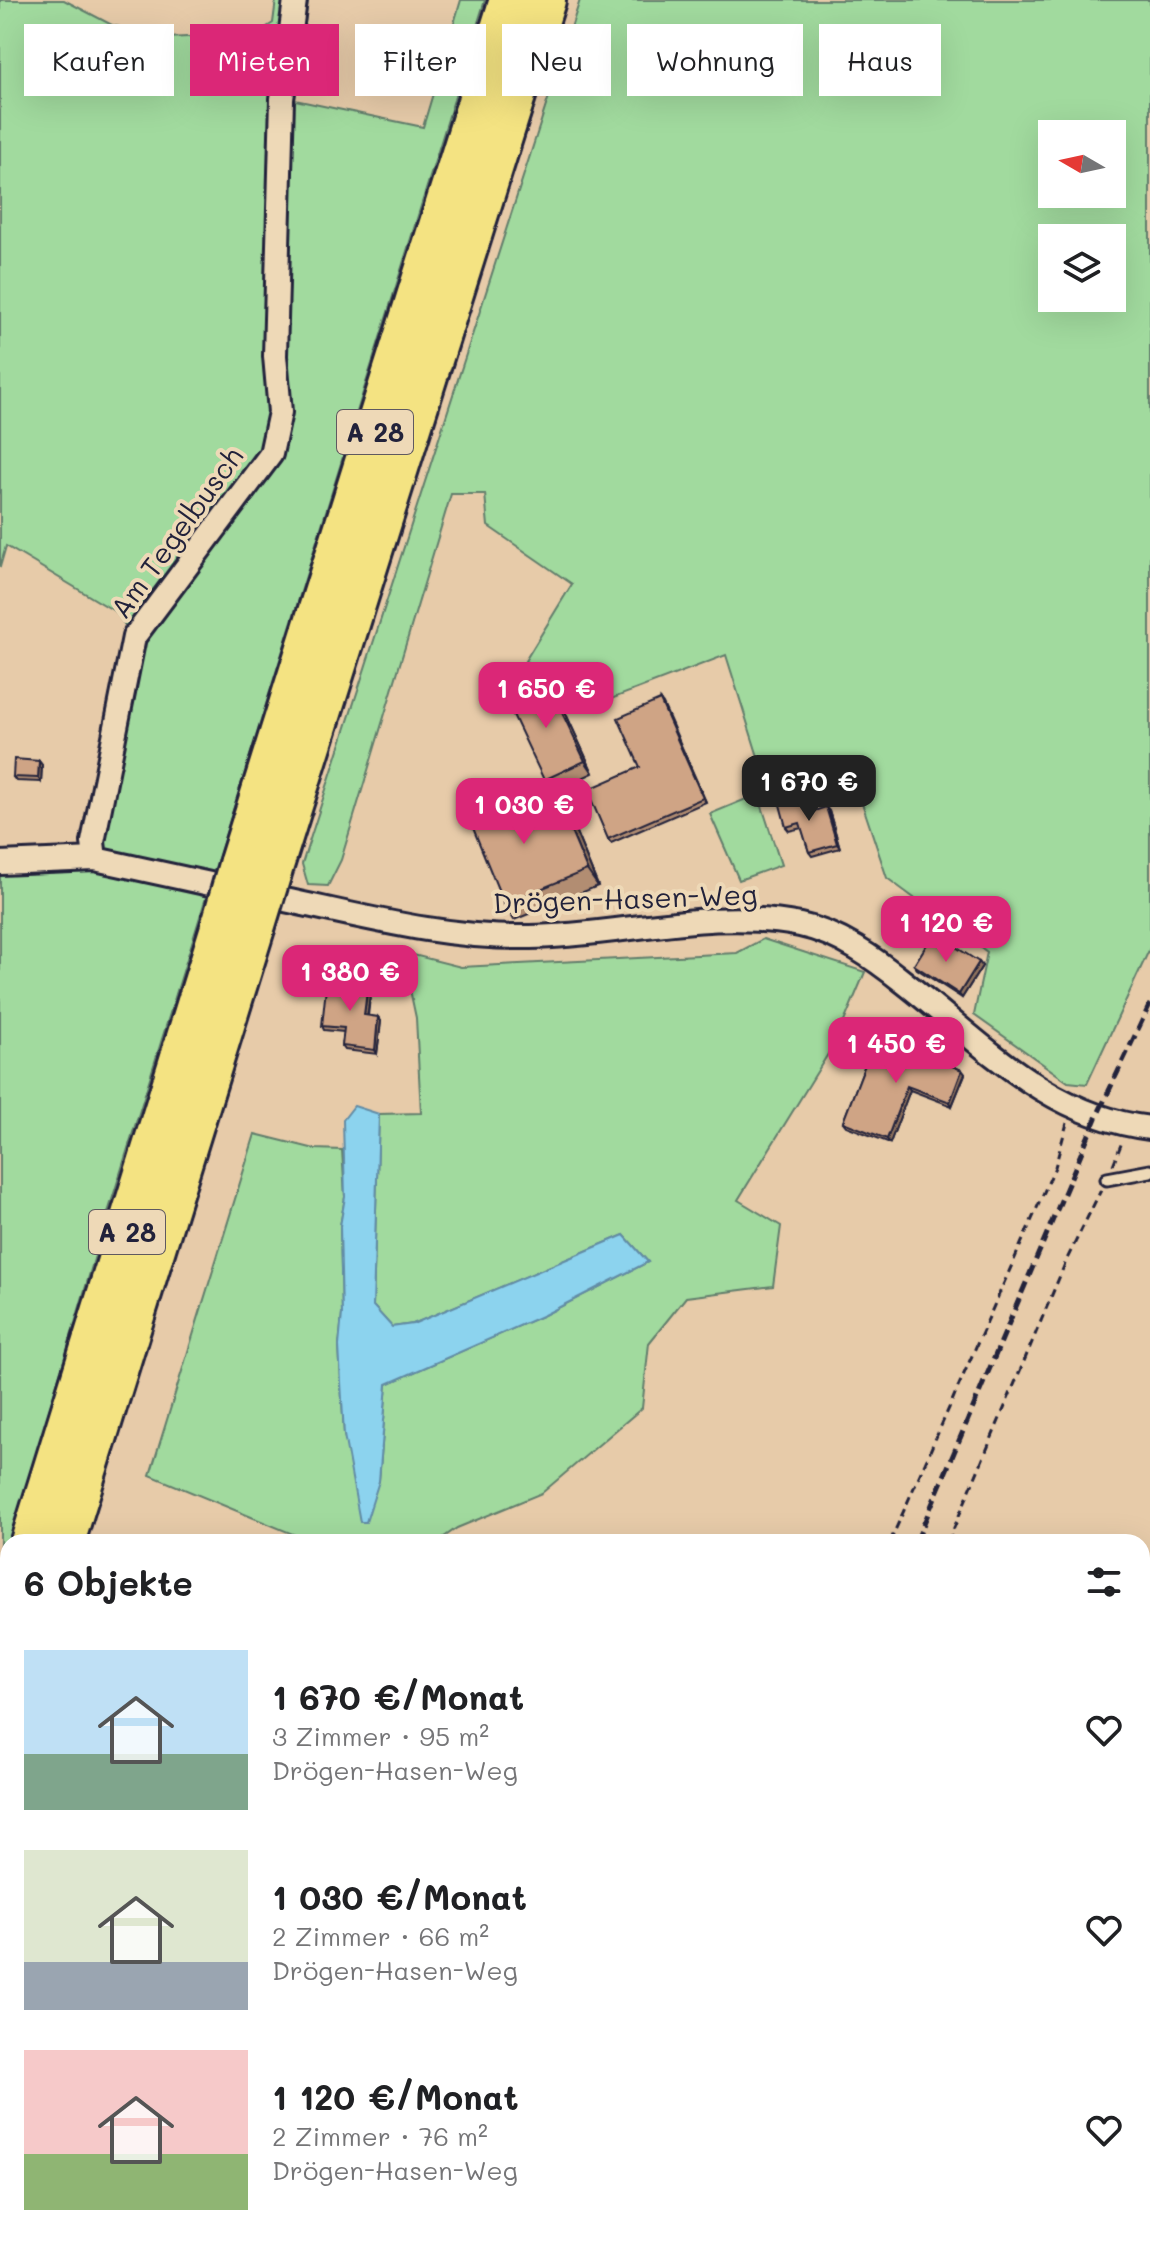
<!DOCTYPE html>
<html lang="de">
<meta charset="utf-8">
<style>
:root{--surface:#fff;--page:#f6f6f6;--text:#202124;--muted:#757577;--accent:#db2777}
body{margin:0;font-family:Mali,sans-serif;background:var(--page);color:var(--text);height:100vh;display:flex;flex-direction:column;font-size:30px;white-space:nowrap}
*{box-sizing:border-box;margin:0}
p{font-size:26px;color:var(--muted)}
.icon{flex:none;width:44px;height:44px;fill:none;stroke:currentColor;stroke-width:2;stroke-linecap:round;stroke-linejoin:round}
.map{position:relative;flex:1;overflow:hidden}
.side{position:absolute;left:0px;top:1534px;width:1150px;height:714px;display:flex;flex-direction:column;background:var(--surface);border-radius:24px 24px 0 0;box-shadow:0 8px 32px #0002}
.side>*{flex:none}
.top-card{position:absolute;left:24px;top:24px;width:1102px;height:72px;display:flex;gap:16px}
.needle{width:52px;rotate:279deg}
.tools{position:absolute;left:1038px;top:120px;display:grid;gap:16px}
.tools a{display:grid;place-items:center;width:88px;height:88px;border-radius:0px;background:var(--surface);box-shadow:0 8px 32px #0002;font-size:40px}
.price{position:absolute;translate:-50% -68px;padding:0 18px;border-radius:16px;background:var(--accent);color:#fff;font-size:26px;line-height:52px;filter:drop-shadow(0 2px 4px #0008)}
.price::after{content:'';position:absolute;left:50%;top:48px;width:24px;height:18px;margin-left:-12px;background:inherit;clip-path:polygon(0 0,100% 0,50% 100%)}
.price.active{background:#222;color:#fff}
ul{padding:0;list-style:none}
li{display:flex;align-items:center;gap:24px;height:200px;padding:0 24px}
li span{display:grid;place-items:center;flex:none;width:224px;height:160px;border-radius:0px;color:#555}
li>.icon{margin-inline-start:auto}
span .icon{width:96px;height:96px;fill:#fffc;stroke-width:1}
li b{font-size:34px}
h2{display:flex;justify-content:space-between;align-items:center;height:96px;padding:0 24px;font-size:34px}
.chip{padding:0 28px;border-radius:0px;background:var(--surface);box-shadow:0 8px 32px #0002;font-size:28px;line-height:72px}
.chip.active{background:var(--accent);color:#fff}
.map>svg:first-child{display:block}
.green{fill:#a1da9e;stroke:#627e6c;stroke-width:2;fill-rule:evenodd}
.water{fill:#8cd3ee;stroke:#628ca6;stroke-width:2}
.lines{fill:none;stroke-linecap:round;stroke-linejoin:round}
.stream{stroke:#628ca6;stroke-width:5}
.lane-casing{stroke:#22223b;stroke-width:17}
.street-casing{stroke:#22223b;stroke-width:28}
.highway-casing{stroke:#22223b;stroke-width:46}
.path{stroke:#22223b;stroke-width:3;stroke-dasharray:8 6;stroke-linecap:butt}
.lane{stroke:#eed9b7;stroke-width:11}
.street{stroke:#eed9b7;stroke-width:22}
.highway{stroke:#f4e382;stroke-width:40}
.rail{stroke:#22223b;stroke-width:5;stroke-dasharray:12 6;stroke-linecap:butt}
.highway-bridge-casing{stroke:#22223b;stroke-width:46;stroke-linecap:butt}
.highway-bridge{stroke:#f4e382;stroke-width:40}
.wall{fill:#b28d72;stroke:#22223b;stroke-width:2}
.shaded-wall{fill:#91735d;stroke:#22223b;stroke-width:2}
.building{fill:#cfa485;stroke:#22223b;stroke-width:2}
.labels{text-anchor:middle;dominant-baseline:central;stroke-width:8;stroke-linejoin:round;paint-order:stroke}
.shield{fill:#eed9b7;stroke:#5f5960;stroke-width:2}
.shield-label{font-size:26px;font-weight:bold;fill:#22223b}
.street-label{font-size:28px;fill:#22223b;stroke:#eed9b7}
</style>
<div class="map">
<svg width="1150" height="2247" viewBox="0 0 1150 2247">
<rect width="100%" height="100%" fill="#e7cba9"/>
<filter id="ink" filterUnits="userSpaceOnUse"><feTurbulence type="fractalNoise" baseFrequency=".0125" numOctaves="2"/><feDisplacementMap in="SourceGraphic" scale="16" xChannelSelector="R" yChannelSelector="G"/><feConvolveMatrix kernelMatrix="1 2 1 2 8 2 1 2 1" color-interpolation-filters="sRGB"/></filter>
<g filter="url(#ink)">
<path class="green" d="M 0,0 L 64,0 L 112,25 L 165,38 L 256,34 L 273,23 L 276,0 L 308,0 L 295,100 L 423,127 L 461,0 L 485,0 L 102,1232 L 0,1576 L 0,863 L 95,859 L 133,637 L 116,612 L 6,546 L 0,567 Z
M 580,0 L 1150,0 L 1150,948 L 1087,1084 L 1068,1082 L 974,1015 L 987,952 L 887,878 L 853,776 L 771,798 L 726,655 L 598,704 L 525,661 L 572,584 L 488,526 L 485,494 L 451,494 L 341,860 L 328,886 L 308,885 L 302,864 ZM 1052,134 L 1112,134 L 1112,194 L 1052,194 ZM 1052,238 L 1112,238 L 1112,298 L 1052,298 Z
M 758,794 L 781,865 L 739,880 L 710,814 Z
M 763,939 L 865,972 L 836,1041 L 738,1200 L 781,1226 L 773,1286 L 686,1297 L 649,1343 L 642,1408 L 542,1493 L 457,1528 L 437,1542 L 312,1542 L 150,1475 L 255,1134 L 315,1149 L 342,1150 L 345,1197 L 340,1226 L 342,1314 L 339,1346 L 344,1435 L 351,1462 L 379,1481 L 387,1384 L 544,1315 L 648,1262 L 624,1235 L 413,1324 L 392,1327 L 373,1306 L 379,1114 L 421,1113 L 416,1018 L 402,952 L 461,967 L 737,953 Z
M 8,1952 L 8,2240 L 40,2240 L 45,2247 L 0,2247 L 0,1979 Z
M 55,2240 L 324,2240 L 296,2247 L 60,2247 Z
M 353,2240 L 487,2240 L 487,2247 L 326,2247 Z
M 664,2240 L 742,2240 L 695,2247 L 661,2247 Z
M 905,2240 L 970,2240 L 971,2247 L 900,2247 Z"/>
<path class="water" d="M 354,1106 L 379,1114 L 373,1306 L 392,1327 L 413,1324 L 624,1235 L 648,1262 L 544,1315 L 387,1384 L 379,1481 L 366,1522 L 360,1522 L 344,1435 L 339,1346 L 342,1314 L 340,1226 L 345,1197 L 343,1120 Z
M 742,2240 L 905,2240 L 900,2247 L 695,2247 Z"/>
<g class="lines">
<path class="stream" d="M 47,2240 L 52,2247
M 491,2240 L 491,2244
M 311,2247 L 337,2240"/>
<defs>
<path id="lane" d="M 1107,1179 L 1150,1171"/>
<path id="street" d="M 95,859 L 93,842 L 134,637 L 271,454 L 280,412 L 275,356 L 282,99 L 295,0
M 0,863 L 95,859 L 210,884
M 285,900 C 365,917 447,939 530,937 C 619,936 712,907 800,925 C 839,933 875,959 905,983 C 983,1044 1048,1116 1150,1128"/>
<path id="highway" d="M 239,865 L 510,0
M 271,872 L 545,0
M 31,1542 L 223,921
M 64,1542 L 254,928
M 0,1641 L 8,1616
M 0,1747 L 8,1722"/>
</defs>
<use href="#lane" class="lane-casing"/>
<use href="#street" class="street-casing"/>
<use href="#highway" class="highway-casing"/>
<path class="path" d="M 1113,1165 L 1122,1142
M 890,1542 L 1055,1167 L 1067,1123
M 948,1542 L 1067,1259 L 1101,1190
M 983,2240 L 984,2247
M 562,2247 L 580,2240
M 656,2247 L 659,2240"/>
<use href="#lane" class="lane"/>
<use href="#street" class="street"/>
<use href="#highway" class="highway"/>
<path class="rail" d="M 916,1542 L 1096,1118 L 1150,1004
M 616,2247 L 619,2240"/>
<defs>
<path id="highway-bridge" d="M 223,921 L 239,865
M 254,928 L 271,872"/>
</defs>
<use href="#highway-bridge" class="highway-bridge-casing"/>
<use href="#highway-bridge" class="highway-bridge"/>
</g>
<path class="wall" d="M 547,681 L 556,692 L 593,773 L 552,792 L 544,780 Z
M 660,700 L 706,802 L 611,843 L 608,839 L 640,767 Z
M 39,761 L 42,765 L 41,782 L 16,781 L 13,777 Z
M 506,789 L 517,804 L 522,818 L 559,803 L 570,818 L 598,886 L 514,920 L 504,904 Z
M 802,794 L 805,798 L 809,812 L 829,811 L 840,848 L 812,856 L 809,852 L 802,828 L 789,831 L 786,827 Z
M 979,962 L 982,966 L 962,998 L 917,969 L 914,965 Z
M 368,983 L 371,987 L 368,1016 L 378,1017 L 381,1021 L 377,1054 L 345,1050 L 342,1046 L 344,1032 L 324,1030 L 322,1026 Z
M 876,1036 L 962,1070 L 965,1074 L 952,1106 L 910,1090 L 890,1143 L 846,1126 L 843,1122 Z"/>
<path class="shaded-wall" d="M 547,681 L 556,692 L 593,773 L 585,761 Z
M 660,700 L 663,704 L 706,802 L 703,798 Z
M 39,761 L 42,765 L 41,782 L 38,778 Z
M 506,789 L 517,804 L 529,835 L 518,819 Z
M 559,803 L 570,818 L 598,886 L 587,870 Z
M 826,807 L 829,811 L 840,848 L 837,844 Z
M 979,962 L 982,966 L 962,998 L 959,994 Z
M 368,983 L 371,987 L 367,1019 L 364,1015 Z
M 378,1017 L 381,1021 L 377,1054 L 375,1050 Z
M 962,1070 L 965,1074 L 952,1106 L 950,1102 Z
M 907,1086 L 910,1090 L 890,1143 L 887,1139 Z"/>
<path class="building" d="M 547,681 L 585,761 L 544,780 L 506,700 Z
M 660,700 L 703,798 L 608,839 L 587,790 L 640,767 L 618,718 Z
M 14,759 L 39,761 L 38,778 L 13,777 Z
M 506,789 L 518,819 L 559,803 L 587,870 L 504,904 L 464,806 Z
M 802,794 L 808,813 L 826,807 L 837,844 L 809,852 L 800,823 L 786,827 L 779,801 Z
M 934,933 L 979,962 L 959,994 L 914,965 Z
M 327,978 L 368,983 L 364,1015 L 378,1017 L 375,1050 L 342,1046 L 344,1028 L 322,1026 Z
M 876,1036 L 962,1070 L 950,1102 L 907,1086 L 887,1139 L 843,1122 Z"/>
</g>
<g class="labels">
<g class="shield">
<rect x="337" y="410" width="76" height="44" rx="6"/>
<rect x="89" y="1210" width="76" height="44" rx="6"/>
</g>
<g class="shield-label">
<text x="375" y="432">A 28</text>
<text x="127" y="1232">A 28</text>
</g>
<g class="street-label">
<text transform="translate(176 532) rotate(-54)">Am Tegelbusch</text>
<text transform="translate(625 898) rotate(-2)">Drögen-Hasen-Weg</text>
</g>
</g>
</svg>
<div class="tools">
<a><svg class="needle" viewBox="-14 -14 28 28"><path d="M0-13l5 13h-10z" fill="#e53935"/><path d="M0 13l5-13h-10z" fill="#757577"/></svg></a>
<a><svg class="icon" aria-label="layers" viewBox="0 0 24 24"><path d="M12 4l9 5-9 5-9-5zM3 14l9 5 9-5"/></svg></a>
</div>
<b class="price" style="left:546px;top:730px">1 650 €</b>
<b class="price active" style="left:809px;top:823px">1 670 €</b>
<b class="price" style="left:524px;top:846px">1 030 €</b>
<b class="price" style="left:946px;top:964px">1 120 €</b>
<b class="price" style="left:350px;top:1013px">1 380 €</b>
<b class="price" style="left:896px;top:1085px">1 450 €</b>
<div class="top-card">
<a class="chip">Kaufen</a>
<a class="chip active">Mieten</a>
<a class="chip">Filter</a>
<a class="chip">Neu</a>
<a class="chip">Wohnung</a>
<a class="chip">Haus</a>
</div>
<section class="side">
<h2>6 Objekte<svg class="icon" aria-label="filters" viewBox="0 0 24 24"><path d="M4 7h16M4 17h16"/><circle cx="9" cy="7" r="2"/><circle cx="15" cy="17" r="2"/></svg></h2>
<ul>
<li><span style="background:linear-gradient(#bfe0f5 65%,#7fa58c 0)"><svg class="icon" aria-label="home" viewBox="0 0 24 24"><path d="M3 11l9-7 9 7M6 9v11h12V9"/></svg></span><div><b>1 670 €/Monat</b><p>3 Zimmer · 95 m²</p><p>Drögen-Hasen-Weg</p></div><svg class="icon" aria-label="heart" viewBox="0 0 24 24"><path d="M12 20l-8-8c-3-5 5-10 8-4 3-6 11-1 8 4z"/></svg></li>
<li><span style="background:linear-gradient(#dfe7d0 70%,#9aa5b1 0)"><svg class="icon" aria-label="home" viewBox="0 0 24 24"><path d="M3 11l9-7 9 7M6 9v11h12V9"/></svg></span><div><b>1 030 €/Monat</b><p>2 Zimmer · 66 m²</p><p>Drögen-Hasen-Weg</p></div><svg class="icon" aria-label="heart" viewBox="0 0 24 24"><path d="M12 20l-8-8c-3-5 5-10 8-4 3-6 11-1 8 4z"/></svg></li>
<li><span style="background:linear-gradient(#f6c9c9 65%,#8fb573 0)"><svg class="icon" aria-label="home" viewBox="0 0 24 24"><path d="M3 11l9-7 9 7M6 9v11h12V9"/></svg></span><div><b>1 120 €/Monat</b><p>2 Zimmer · 76 m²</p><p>Drögen-Hasen-Weg</p></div><svg class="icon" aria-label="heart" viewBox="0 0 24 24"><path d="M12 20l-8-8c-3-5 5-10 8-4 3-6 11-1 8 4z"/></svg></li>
</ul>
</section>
</div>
